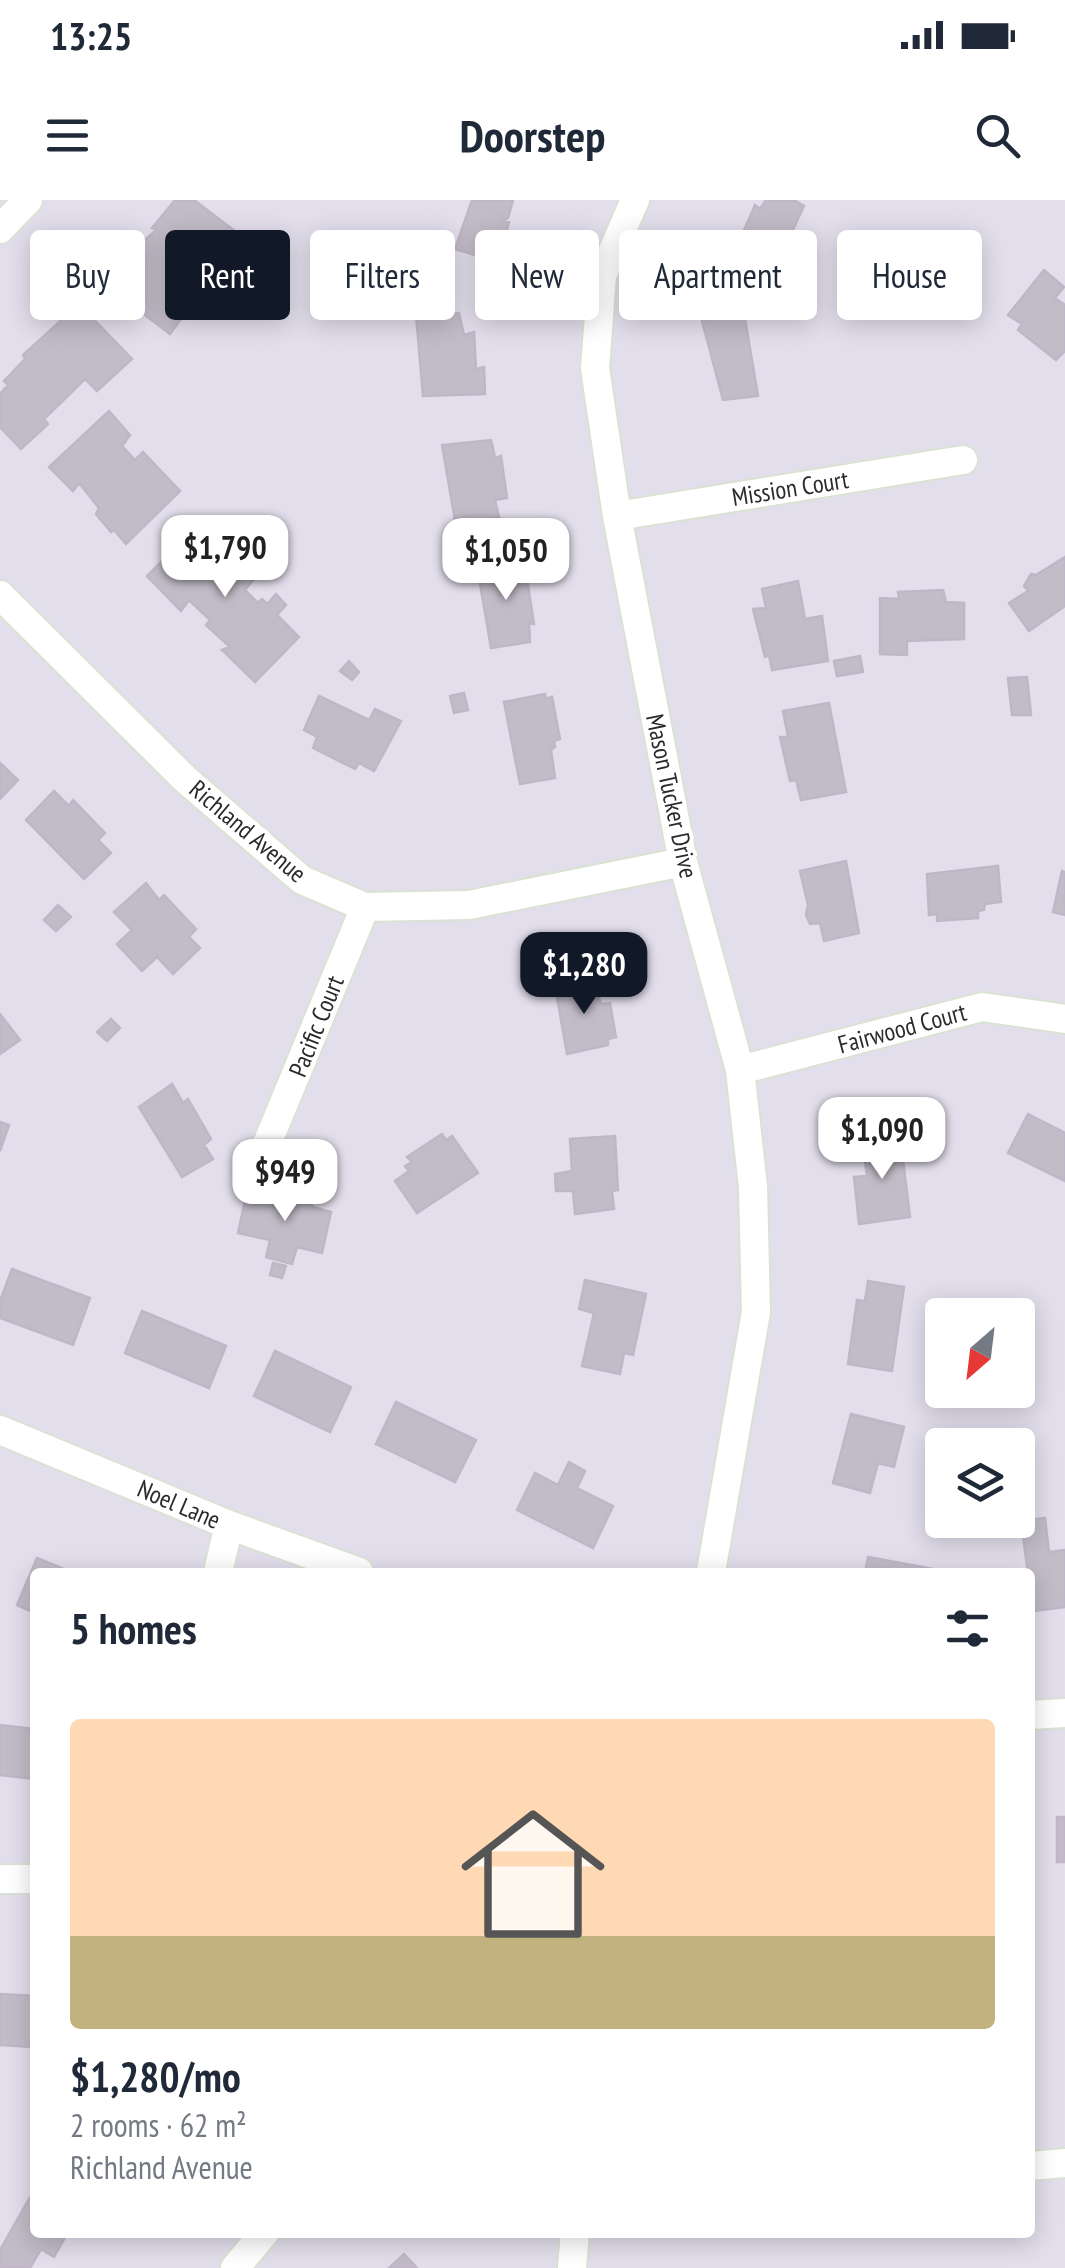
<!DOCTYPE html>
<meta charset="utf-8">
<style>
:root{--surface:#fff;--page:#f2f2f3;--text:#1f2937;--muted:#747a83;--line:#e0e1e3;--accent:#111827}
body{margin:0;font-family:"PT Sans Narrow",sans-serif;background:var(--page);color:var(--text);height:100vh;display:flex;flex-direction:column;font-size:38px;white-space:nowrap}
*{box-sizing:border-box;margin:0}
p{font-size:32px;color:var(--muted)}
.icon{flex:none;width:55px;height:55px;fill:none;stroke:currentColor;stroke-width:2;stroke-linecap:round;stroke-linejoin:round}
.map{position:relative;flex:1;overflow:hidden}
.drawer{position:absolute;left:30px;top:1368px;width:1005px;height:670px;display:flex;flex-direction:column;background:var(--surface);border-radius:10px;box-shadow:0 5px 25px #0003}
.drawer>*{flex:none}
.hud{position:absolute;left:30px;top:30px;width:1005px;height:90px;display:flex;gap:20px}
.needle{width:65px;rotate:208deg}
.tools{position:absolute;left:925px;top:1098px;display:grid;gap:20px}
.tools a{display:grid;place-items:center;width:110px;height:110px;border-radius:10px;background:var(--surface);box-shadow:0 5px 25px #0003;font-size:50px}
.price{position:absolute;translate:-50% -85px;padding:0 22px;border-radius:20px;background:#fff;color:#222;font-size:32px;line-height:65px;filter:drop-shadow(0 2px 5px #0008)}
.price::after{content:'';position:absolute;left:50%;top:60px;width:30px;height:22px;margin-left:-15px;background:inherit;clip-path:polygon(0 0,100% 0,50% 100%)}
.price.on{background:var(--accent);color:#fff}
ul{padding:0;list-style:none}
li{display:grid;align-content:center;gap:20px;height:530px;padding:0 40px}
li+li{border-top:2px solid var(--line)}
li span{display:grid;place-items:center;height:310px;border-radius:10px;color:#555}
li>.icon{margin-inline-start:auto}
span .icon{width:180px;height:180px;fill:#fffc;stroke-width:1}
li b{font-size:42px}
h2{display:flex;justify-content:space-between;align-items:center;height:120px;padding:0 40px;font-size:42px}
.tag{padding:0 35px;border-radius:10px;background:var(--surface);box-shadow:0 5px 25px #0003;font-size:35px;line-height:90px}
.tag.on{background:var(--accent);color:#fff}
.status{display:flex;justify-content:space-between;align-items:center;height:70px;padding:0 50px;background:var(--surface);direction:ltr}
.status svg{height:28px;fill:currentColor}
header{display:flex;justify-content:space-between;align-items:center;height:130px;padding:0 40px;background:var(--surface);font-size:45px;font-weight:700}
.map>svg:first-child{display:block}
.building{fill:#c2bcc8;stroke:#bfb7c8;stroke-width:2.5}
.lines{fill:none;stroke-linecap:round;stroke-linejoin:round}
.street-casing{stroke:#d9e3d3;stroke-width:32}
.street{stroke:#fff;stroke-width:28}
.labels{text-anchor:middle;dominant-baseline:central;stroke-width:8;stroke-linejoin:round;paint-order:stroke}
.street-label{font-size:25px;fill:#2b2b2b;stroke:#fff}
</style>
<div class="status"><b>13:25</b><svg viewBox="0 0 49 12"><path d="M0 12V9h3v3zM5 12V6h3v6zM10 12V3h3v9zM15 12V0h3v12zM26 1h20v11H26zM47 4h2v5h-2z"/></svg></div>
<header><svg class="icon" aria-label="menu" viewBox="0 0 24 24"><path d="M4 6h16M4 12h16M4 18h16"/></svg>Doorstep<svg class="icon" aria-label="search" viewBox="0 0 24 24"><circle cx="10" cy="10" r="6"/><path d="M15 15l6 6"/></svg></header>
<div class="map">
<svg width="1065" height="2068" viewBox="0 0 1065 2068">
<rect width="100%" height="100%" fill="#e3deec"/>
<path class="building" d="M 175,0 L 194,0 L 244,38 L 215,76 L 203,65 L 190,82 L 198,88 L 194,93 L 198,96 L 170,134 L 108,87 L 136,48 L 156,30 L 152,28 Z
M 472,0 L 513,0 L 508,18 L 503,21 L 509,22 L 504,42 L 496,40 L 488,59 L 455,49 Z
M 766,0 L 794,0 L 804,6 L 769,81 L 739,67 L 745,49 L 738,44 L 755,5 L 760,9 Z
M 381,32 L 397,37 L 393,62 L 375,58 Z
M 935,44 L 938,60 L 967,57 L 971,103 L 954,106 L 954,112 L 903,118 L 901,111 L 872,114 L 869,69 L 910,63 L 908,47 Z
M 1044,70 L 1064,87 L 1055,98 L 1065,105 L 1065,151 L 1056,160 L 1018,130 L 1022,124 L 1008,115 Z
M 345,80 L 370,82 L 367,97 L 343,94 Z
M 79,104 L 132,159 L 97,191 L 85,179 L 44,219 L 48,224 L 21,249 L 0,227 L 0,194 L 8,185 L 4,181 L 25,159 L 23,155 Z
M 459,113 L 464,135 L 474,132 L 476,169 L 484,167 L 485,194 L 423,196 L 416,115 Z
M 744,113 L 758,196 L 723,200 L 702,121 Z
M 109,211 L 130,235 L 122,246 L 135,260 L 143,252 L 180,291 L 126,344 L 114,330 L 111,332 L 96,314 L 99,308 L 79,283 L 73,291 L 49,267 Z
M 491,240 L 495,258 L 501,256 L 507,298 L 495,300 L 499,317 L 456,326 L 442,245 Z
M 202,321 L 235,353 L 231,358 L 253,380 L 245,390 L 258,403 L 262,399 L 267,404 L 276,394 L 286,405 L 277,415 L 299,437 L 255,482 L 222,450 L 230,447 L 206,425 L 210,420 L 189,400 L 181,411 L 147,376 Z
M 1065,357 L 1065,406 L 1029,431 L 1009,403 L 1028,391 L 1024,386 L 1031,374 L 1036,375 Z
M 516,358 L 520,380 L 527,379 L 534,424 L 529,423 L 530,442 L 491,448 L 477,366 Z
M 798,381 L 805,419 L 822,416 L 828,461 L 772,470 L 769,455 L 765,457 L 753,409 L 766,408 L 762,389 Z
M 943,390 L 946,402 L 964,403 L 964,439 L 907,441 L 907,455 L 880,454 L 880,398 L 899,399 L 898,392 Z
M 860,456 L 863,472 L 837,476 L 834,461 Z
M 349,461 L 359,472 L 352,480 L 340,471 Z
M 1027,477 L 1031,515 L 1012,515 L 1008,478 Z
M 464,493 L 468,510 L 454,513 L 450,496 Z
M 545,494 L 546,499 L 552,497 L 560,539 L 554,541 L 555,547 L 551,550 L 555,578 L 520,584 L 504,502 Z
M 319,496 L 369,520 L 375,509 L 401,521 L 374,571 L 359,563 L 355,569 L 313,548 L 317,537 L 304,530 Z
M 829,503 L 846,592 L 801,600 L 796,580 L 790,581 L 780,537 L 788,537 L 783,511 Z
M 0,563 L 18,580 L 0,599 Z
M 54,591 L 69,606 L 73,600 L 105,633 L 98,640 L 111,653 L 84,679 L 26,620 Z
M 846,661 L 859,733 L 824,741 L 820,723 L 810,724 L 806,715 L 808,705 L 800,671 Z
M 998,666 L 1001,702 L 985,704 L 984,710 L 978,711 L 978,718 L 937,721 L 937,714 L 929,715 L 927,674 Z
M 1062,671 L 1065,672 L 1065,715 L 1053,712 Z
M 146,683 L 159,700 L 164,695 L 196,729 L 189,737 L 200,748 L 173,774 L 157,757 L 142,771 L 117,744 L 132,730 L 114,712 Z
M 58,705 L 71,717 L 56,731 L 44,720 Z
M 590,778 L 594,798 L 599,798 L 601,804 L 610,803 L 616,837 L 608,839 L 608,845 L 567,854 L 555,786 Z
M 0,814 L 20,840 L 0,854 Z
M 111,819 L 120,828 L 107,841 L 97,832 Z
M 172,884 L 183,903 L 188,899 L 211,939 L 204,945 L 213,959 L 182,977 L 139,907 Z
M 1028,914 L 1065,933 L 1065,981 L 1008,953 Z
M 0,922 L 9,925 L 0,951 Z
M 442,934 L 446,940 L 452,936 L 478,973 L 417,1013 L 395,981 L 409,971 L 405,966 L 412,962 L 407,957 Z
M 900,935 L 910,1017 L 859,1024 L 854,977 L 867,976 L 862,939 Z
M 615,936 L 618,990 L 612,991 L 614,1009 L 575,1014 L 573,991 L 556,991 L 555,974 L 572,971 L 570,939 Z
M 267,990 L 312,1001 L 312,1007 L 331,1012 L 322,1053 L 297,1047 L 292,1064 L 266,1057 L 270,1040 L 238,1033 L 246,996 L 265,1000 Z
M 273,1063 L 286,1066 L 282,1078 L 270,1075 Z
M 12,1069 L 90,1098 L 73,1145 L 0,1118 L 0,1101 Z
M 585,1080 L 646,1094 L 633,1155 L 624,1153 L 620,1174 L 582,1166 L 594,1113 L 579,1109 Z
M 868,1081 L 904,1087 L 892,1171 L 848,1164 L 857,1100 L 865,1101 Z
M 142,1111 L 226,1146 L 209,1188 L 125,1153 Z
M 275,1151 L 351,1187 L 330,1232 L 254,1196 Z
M 396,1202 L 476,1240 L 455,1282 L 376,1244 Z
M 851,1214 L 904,1227 L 894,1267 L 878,1263 L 870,1293 L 833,1283 Z
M 569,1262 L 585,1271 L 577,1288 L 613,1306 L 593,1348 L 517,1310 L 535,1273 L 558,1285 Z
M 1045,1318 L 1049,1352 L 1065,1350 L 1065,1407 L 1033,1411 L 1021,1321 Z
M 868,1357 L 938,1370 L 937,1372 L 865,1372 Z
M 37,1358 L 71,1372 L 35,1372 L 35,1413 L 17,1405 Z
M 0,1525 L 35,1529 L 35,1579 L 0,1575 Z
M 1057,1617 L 1065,1617 L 1065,1662 L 1057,1662 Z
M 0,1794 L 35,1796 L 32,1847 L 0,1845 Z
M 33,1992 L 35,2032 L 68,2032 L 54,2057 L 41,2049 L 30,2068 L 0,2068 L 0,2050 Z
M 404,2054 L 417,2068 L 389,2068 Z"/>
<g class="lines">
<defs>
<path id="street" d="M 635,0 L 602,76 L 595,168 L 617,316 L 683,662 L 740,870 L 753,987 L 756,1112 L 711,1372
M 0,29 L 28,0
M 617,316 L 963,260
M 0,395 L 185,579 L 302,680 L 365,707 L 469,705 L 683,662
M 740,870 L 982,807 L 1065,819
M 267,944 L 365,707
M 0,1230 L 229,1325 L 359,1372
M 218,1372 L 229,1325
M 1030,1515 L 1065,1513
M 0,1679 L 35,1679
M 1030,1966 L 1065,1963
M 235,2068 L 265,2032
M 572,2068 L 575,2032"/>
</defs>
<use href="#street" class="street-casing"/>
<use href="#street" class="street"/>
</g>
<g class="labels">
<g class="street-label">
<text transform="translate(790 288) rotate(-9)">Mission Court</text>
<text transform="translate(672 596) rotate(78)">Mason Tucker Drive</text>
<text transform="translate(248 631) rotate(40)">Richland Avenue</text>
<text transform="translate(316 826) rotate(-68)">Pacific Court</text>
<text transform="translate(902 828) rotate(-15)">Fairwood Court</text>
<text transform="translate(179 1304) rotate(23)">Noel Lane</text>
</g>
</g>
</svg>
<div class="tools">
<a><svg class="needle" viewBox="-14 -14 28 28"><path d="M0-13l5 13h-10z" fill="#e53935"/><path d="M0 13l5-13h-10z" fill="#747a83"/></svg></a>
<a><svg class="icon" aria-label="layers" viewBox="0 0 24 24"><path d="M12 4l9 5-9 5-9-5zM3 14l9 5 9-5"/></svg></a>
</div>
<b class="price" style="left:225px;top:400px">$1,790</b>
<b class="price" style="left:506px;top:403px">$1,050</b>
<b class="price on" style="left:584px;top:817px">$1,280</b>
<b class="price" style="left:882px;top:982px">$1,090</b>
<b class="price" style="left:285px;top:1024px">$949</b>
<div class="hud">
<a class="tag">Buy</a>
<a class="tag on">Rent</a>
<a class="tag">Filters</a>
<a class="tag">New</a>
<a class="tag">Apartment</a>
<a class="tag">House</a>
</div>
<section class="drawer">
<h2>5 homes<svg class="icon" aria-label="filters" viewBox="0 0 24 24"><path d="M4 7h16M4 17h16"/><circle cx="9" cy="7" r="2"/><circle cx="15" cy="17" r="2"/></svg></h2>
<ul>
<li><span style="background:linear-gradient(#ffd9b3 70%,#c2b280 0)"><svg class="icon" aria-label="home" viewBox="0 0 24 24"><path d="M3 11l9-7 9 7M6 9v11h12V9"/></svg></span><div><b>$1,280/mo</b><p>2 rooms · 62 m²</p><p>Richland Avenue</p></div></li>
</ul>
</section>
</div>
